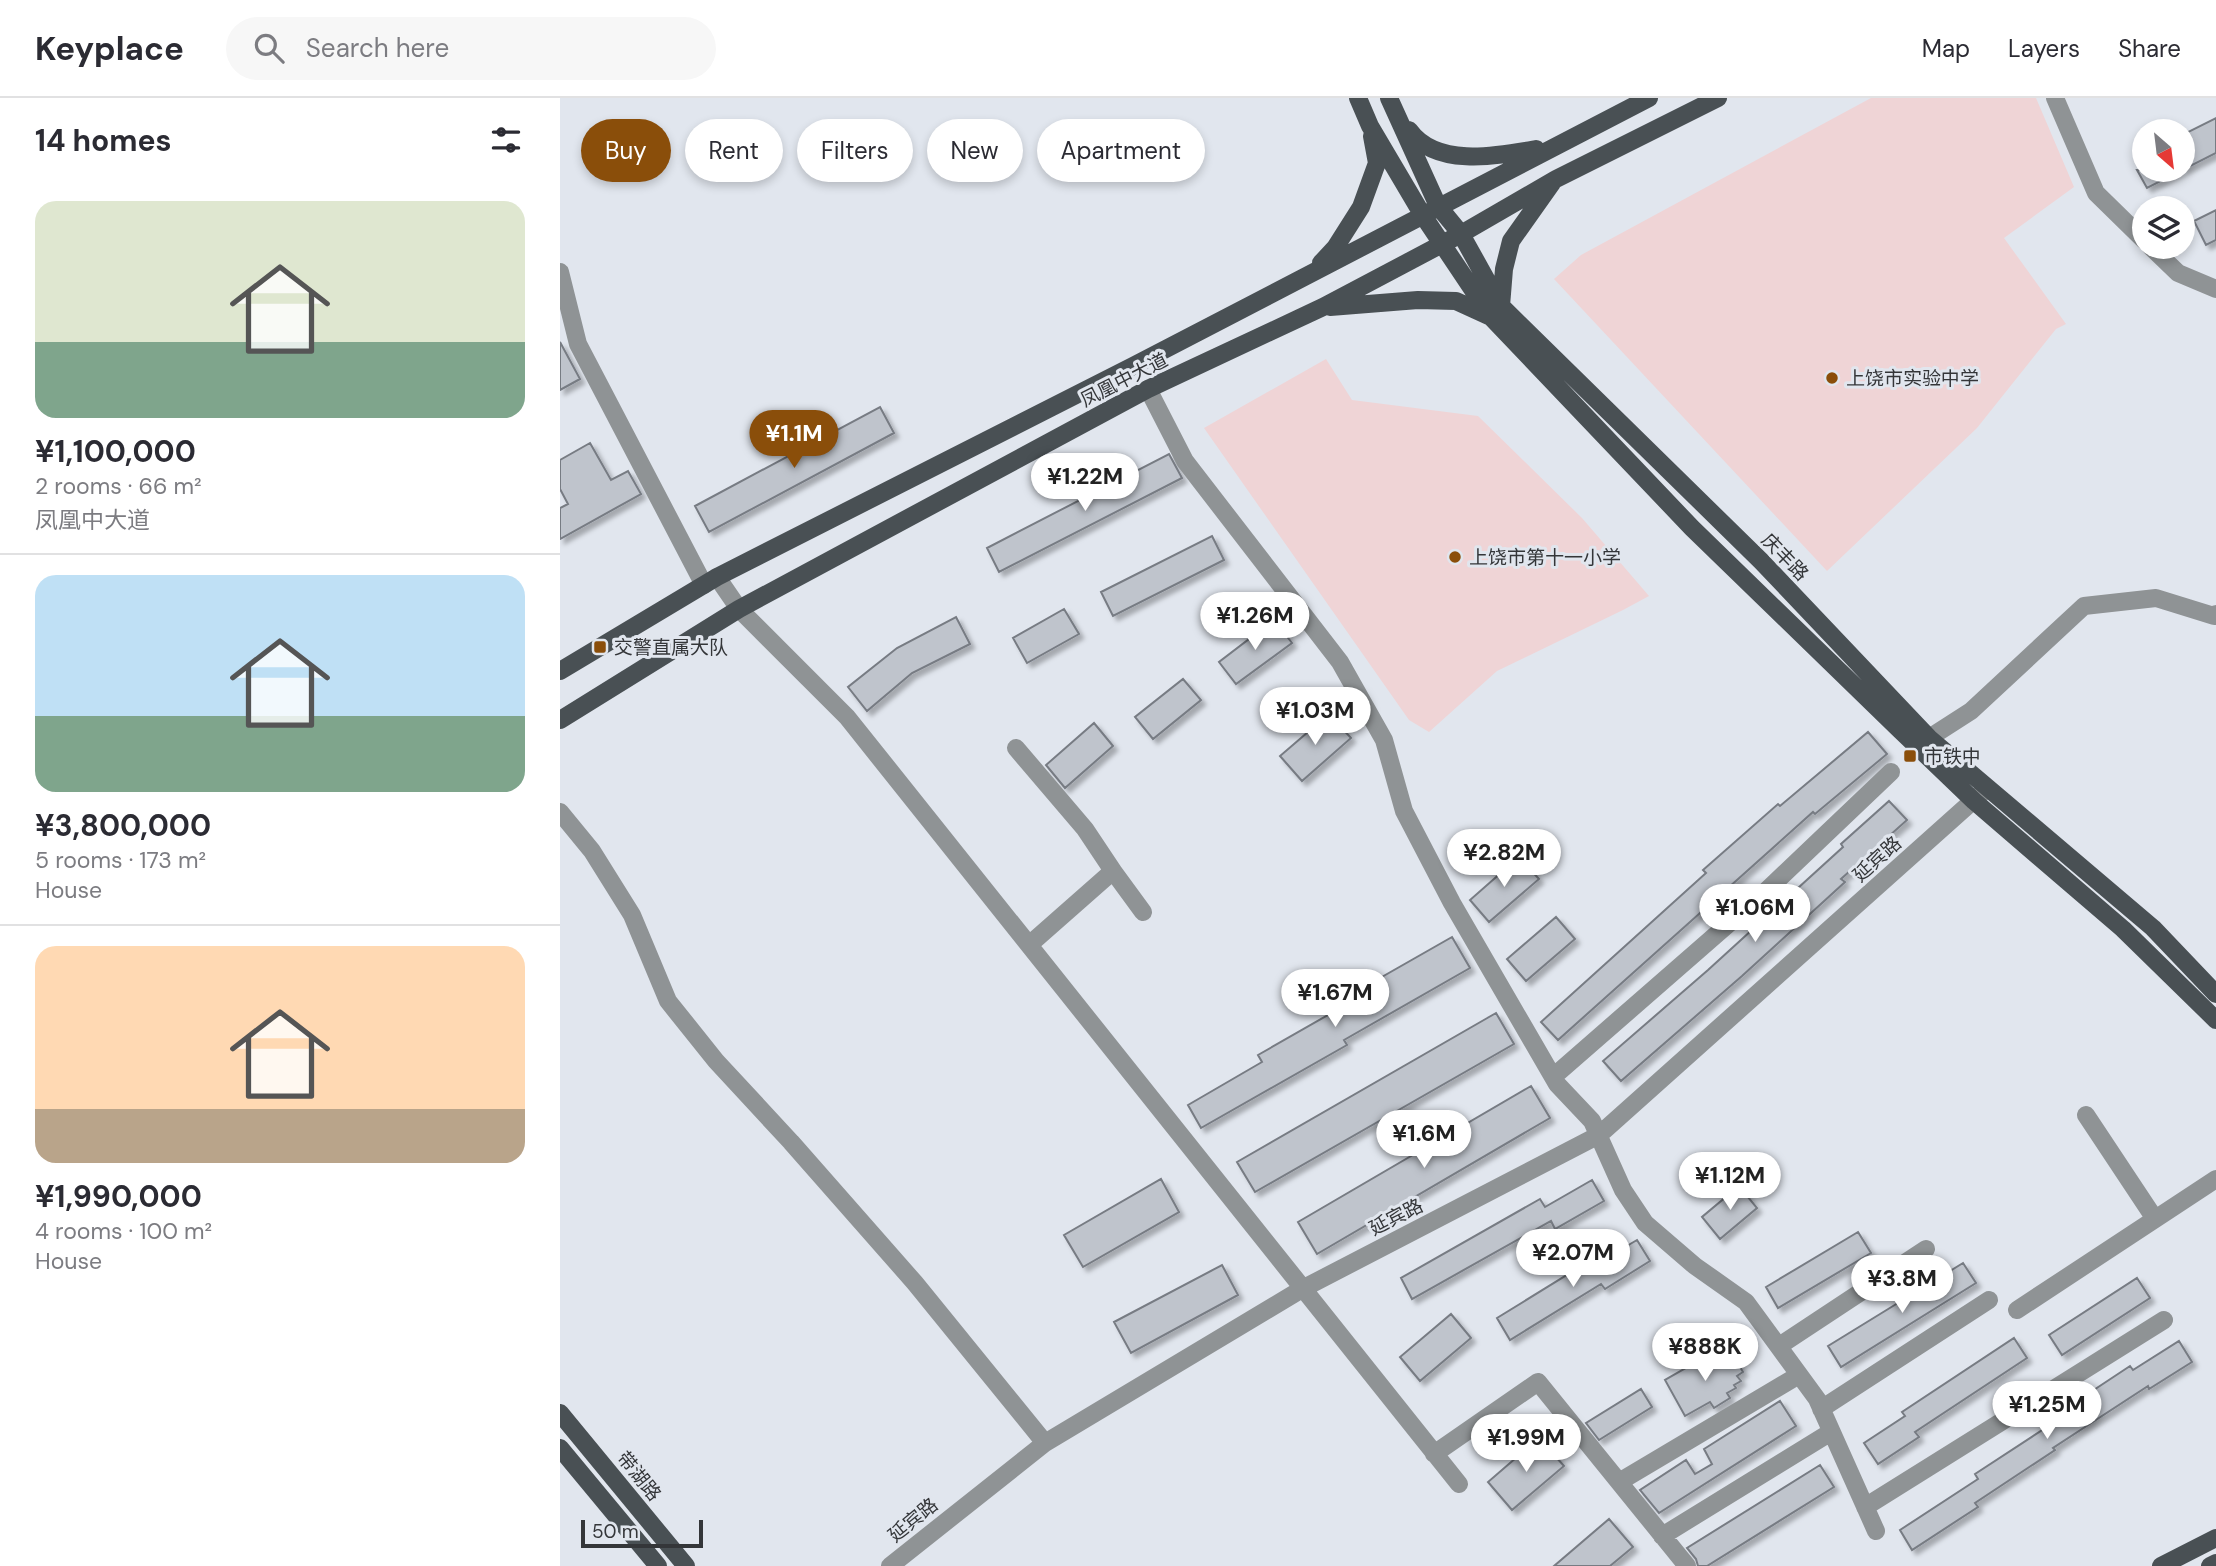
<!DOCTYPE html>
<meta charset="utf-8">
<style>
:root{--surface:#fff;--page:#f7f7f7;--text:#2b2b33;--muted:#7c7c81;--line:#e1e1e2;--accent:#8a4e0a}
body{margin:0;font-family:"DM Sans","Noto Sans SC",sans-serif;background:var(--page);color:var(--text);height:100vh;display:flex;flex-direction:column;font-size:26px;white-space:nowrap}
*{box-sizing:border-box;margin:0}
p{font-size:23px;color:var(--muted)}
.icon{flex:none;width:38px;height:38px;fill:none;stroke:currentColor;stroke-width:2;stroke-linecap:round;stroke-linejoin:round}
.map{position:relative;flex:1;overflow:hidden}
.panel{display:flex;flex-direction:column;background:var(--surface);width:560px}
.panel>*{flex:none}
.banner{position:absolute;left:21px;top:21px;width:665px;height:63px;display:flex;gap:14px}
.needle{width:46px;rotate:152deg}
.tools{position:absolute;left:1572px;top:21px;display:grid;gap:14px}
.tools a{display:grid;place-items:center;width:63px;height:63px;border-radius:50%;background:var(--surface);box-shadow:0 4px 10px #0003;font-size:35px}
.scale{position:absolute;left:21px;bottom:18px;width:122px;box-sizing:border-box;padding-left:7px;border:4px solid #343639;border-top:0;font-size:19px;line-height:24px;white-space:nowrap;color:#343639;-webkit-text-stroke:5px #e1e6ee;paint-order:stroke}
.price{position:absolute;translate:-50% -60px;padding:0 16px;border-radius:24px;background:#fff;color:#222;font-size:23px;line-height:46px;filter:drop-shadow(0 2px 4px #0008)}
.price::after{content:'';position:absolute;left:50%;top:42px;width:21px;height:16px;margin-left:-10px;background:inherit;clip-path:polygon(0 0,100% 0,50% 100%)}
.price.selected{background:var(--accent);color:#fff}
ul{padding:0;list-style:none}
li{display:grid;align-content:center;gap:14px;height:371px;padding:0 35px}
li+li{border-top:2px solid var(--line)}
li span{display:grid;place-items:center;height:217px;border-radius:21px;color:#555}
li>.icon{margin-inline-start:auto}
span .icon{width:126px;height:126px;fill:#fffc;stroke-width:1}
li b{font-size:30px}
h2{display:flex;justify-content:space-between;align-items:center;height:84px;padding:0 35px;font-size:30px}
.pill{padding:0 24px;border-radius:32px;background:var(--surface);box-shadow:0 4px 10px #0003;font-size:24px;line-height:63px}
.pill.selected{background:var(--accent);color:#fff}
header{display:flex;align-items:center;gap:42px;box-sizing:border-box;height:98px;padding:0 35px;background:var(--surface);border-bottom:2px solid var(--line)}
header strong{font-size:33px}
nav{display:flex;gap:38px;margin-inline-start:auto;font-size:24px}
.search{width:490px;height:63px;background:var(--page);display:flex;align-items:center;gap:18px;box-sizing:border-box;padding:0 24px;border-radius:38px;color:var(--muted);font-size:26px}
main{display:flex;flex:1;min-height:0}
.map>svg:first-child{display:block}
.education{fill:#efd4d6}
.building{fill:#bfc4cc;stroke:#777b83;stroke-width:2;filter:url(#shadow)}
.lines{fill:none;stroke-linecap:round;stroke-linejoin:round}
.minor{stroke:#8f9395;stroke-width:18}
.major{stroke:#495054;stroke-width:18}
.poi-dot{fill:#8a4e0a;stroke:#e1e6ee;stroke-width:2.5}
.labels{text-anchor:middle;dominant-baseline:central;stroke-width:6;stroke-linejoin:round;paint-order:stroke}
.poi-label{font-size:19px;fill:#343639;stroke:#e1e6ee;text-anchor:start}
.street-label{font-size:19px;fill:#343639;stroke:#e1e6ee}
</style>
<header>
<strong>Keyplace</strong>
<div class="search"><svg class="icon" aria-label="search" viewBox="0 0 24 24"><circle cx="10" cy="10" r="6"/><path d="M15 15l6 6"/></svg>Search here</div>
<nav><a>Map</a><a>Layers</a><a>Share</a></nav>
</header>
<main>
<section class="panel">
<h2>14 homes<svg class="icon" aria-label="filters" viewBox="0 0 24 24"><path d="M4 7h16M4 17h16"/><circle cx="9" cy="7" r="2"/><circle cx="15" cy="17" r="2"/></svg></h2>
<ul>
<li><span style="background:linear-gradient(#dfe7d0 65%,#7fa58c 0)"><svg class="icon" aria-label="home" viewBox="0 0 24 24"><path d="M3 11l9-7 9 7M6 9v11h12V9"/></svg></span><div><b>¥1,100,000</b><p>2 rooms · 66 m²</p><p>凤凰中大道</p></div></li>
<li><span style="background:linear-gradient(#bfe0f5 65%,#7fa58c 0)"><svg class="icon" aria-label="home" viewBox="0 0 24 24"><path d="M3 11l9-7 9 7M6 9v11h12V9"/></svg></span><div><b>¥3,800,000</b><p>5 rooms · 173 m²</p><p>House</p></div></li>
<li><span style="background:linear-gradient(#ffd9b3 75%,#b9a48a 0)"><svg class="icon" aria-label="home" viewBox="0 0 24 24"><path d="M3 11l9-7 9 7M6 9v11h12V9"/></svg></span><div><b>¥1,990,000</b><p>4 rooms · 100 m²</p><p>House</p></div></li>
</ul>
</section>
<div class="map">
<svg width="1656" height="1468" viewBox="0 0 1656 1468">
<defs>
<filter id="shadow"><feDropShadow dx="4.5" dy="4.5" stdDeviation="2" flood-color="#0004"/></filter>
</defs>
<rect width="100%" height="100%" fill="#e1e6ee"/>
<path class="education" d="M 1311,0 L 1476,0 L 1514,89 L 1444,140 L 1506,226 L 1496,231 L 1417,330 L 1267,473 L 994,181 L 1021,157 Z
M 766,261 L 792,302 L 918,318 L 1022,420 L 1089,498 L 1063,512 L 937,573 L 869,634 L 849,622 L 644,330 Z"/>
<path class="building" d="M 1656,20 L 1656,55 L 1587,90 L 1577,72 L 1622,72 L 1622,37 Z
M 1656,112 L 1656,142 L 1646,147 L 1634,123 Z
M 0,244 L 20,281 L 0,292 Z
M 320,309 L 334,335 L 149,434 L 135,408 Z
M 30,345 L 51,382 L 68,373 L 81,396 L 0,441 L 0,410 L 8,406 L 0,391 L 0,362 Z
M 609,356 L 622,380 L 439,474 L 427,450 Z
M 652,438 L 664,462 L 553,518 L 541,494 Z
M 504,511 L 519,536 L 467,565 L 453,540 Z
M 396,519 L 410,546 L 352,575 L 307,613 L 288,589 L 337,550 Z
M 714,522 L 732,545 L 676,586 L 659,564 Z
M 623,581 L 641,602 L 593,641 L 575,619 Z
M 769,616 L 791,640 L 742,683 L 720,658 Z
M 534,625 L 553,648 L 505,690 L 486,667 Z
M 1308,634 L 1327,656 L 1255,716 L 1253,714 L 998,942 L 981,924 L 1146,775 L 1143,772 L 1218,706 L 1220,708 Z
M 1329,703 L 1347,722 L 1281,781 L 1285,784 L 1182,878 L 1061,983 L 1043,963 L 1148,872 L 1283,749 L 1281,746 Z
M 959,759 L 979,781 L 929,824 L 910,802 Z
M 996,819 L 1015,841 L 966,883 L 947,861 Z
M 892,839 L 910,870 L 784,942 L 787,947 L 641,1030 L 628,1007 L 702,964 L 698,957 L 789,905 L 785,900 Z
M 936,915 L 954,946 L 695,1094 L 677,1064 Z
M 971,988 L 990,1020 L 757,1156 L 738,1124 Z
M 601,1081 L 619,1114 L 523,1169 L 504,1137 Z
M 1032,1082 L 1044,1103 L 995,1131 L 991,1123 L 852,1201 L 841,1180 L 980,1101 L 985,1109 Z
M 1179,1088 L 1197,1110 L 1160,1141 L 1142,1119 Z
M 1298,1134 L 1311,1155 L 1218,1210 L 1206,1189 Z
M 1077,1142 L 1090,1163 L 1045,1191 L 1041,1186 L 950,1242 L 937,1220 L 1028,1164 L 1031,1169 Z
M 1403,1165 L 1416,1185 L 1281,1269 L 1268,1248 Z
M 662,1167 L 678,1197 L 571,1255 L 554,1224 Z
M 1577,1180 L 1590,1200 L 1502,1257 L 1489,1237 Z
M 891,1216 L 911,1240 L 860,1283 L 840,1259 Z
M 1454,1240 L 1467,1260 L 1355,1334 L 1359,1339 L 1318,1366 L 1304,1345 L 1345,1318 L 1342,1314 Z
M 1619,1243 L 1632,1264 L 1589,1291 L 1588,1288 L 1493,1350 L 1495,1352 L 1415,1405 L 1418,1409 L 1352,1452 L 1340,1432 L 1418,1381 L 1415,1376 L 1496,1323 L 1493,1319 L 1570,1268 L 1573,1272 Z
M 1154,1254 L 1158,1262 L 1166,1257 L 1169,1262 L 1174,1259 L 1183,1274 L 1177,1278 L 1181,1283 L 1174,1287 L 1176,1290 L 1167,1295 L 1170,1300 L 1154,1310 L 1150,1304 L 1125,1318 L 1105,1282 Z
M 1081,1291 L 1092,1309 L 1039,1342 L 1026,1325 Z
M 1220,1303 L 1236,1328 L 1099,1415 L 1080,1392 L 1126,1362 L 1135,1376 L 1152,1366 L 1144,1351 Z
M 979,1340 L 1004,1368 L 952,1412 L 928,1384 Z
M 1260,1367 L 1274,1389 L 1147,1468 L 1138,1468 L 1136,1461 L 1127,1450 Z
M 1049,1421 L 1073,1449 L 1050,1468 L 994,1468 Z"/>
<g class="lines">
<path class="minor" d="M 1495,0 L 1536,95 L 1584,142
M 1591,149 L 1618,175 L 1656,191
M 0,174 L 18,246 L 144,487
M 588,291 L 625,363 L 780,564 L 824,642 L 844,713 L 892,805 L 997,986 L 1032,1023 L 1063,1092 L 1085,1125 L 1135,1168 L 1186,1204 L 1257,1301 L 1316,1433
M 157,479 L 179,511 L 287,619 L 899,1386
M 1369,640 L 1411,613 L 1524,508 L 1596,500 L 1654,518 L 1656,516
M 456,650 L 525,731 L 553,773 L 469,847
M 0,714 L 32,753 L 72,817 L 108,903 L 156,963 L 231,1044 L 355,1185 L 485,1345
M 553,773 L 583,814
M 993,979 L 1205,794 L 1331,674
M 1526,1017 L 1595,1121
M 1457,1212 L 1656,1081
M 1219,1248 L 1366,1151
M 1261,1311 L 1429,1202
M 874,1356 L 978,1284 L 1127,1468
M 1059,1384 L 1239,1277
M 1305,1409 L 1604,1222
M 1102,1438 L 1271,1334
M 330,1468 L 485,1345 L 742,1191 L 1039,1037 L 1425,692"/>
<path class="major" d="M 798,0 L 810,28 L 862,116 L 931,219 L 1132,430 L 1340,632 L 1414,703 L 1563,831 L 1656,922
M 829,0 L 878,108 L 901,136 L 941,208 L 1201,463 L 1369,640 L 1593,830 L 1656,896
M 849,32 C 876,70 937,58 976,51
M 761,165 L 775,150 L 801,109 L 817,65 L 812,38
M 941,208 L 944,171 L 951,143 L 992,85
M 770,209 L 858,202 L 896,203 L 931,219
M 0,573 L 157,479 L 573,268 L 1089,0
M 0,622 L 179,511 L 588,291 L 763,209 L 901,136 L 996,81 L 1158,0
M 0,1315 L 126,1468
M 0,1350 L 98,1468
M 1601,1468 L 1656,1440
M 1650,1468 L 1656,1465"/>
</g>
<g class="poi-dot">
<circle cx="1272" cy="280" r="7"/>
<circle cx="895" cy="459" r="7"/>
<rect x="33" y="542" width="14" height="14" rx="3.5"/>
<rect x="1343" y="651" width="14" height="14" rx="3.5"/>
</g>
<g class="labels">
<g class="poi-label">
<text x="1286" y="280">上饶市实验中学</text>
<text x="909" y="459">上饶市第十一小学</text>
<text x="54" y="549">交警直属大队</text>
<text x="1364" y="658">市铁中</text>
</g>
<g class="street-label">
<text transform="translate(564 282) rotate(-27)">凤凰中大道</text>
<text transform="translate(1225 459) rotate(46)">庆丰路</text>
<text transform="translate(1317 761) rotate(-42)">延宾路</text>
<text transform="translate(836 1119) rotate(-27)">延宾路</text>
<text transform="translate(79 1378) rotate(51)">带湖路</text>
<text transform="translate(353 1422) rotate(-39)">延宾路</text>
</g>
</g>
</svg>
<div class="tools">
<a><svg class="needle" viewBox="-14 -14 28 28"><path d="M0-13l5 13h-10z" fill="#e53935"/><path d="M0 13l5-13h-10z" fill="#7c7c81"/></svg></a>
<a><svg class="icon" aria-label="layers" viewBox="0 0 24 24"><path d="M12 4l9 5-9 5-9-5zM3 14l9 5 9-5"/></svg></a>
</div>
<div class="scale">50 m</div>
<b class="price selected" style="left:234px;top:372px">¥1.1M</b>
<b class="price" style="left:525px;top:415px">¥1.22M</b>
<b class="price" style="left:695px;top:554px">¥1.26M</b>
<b class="price" style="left:755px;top:649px">¥1.03M</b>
<b class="price" style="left:944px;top:791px">¥2.82M</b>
<b class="price" style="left:1195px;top:846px">¥1.06M</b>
<b class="price" style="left:775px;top:931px">¥1.67M</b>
<b class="price" style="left:864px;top:1072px">¥1.6M</b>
<b class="price" style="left:1170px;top:1114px">¥1.12M</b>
<b class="price" style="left:1013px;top:1191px">¥2.07M</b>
<b class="price" style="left:1342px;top:1217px">¥3.8M</b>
<b class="price" style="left:1145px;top:1285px">¥888K</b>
<b class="price" style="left:1487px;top:1343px">¥1.25M</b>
<b class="price" style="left:966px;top:1376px">¥1.99M</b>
<div class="banner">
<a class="pill selected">Buy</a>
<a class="pill">Rent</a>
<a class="pill">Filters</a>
<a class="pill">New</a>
<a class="pill">Apartment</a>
</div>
</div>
</main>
